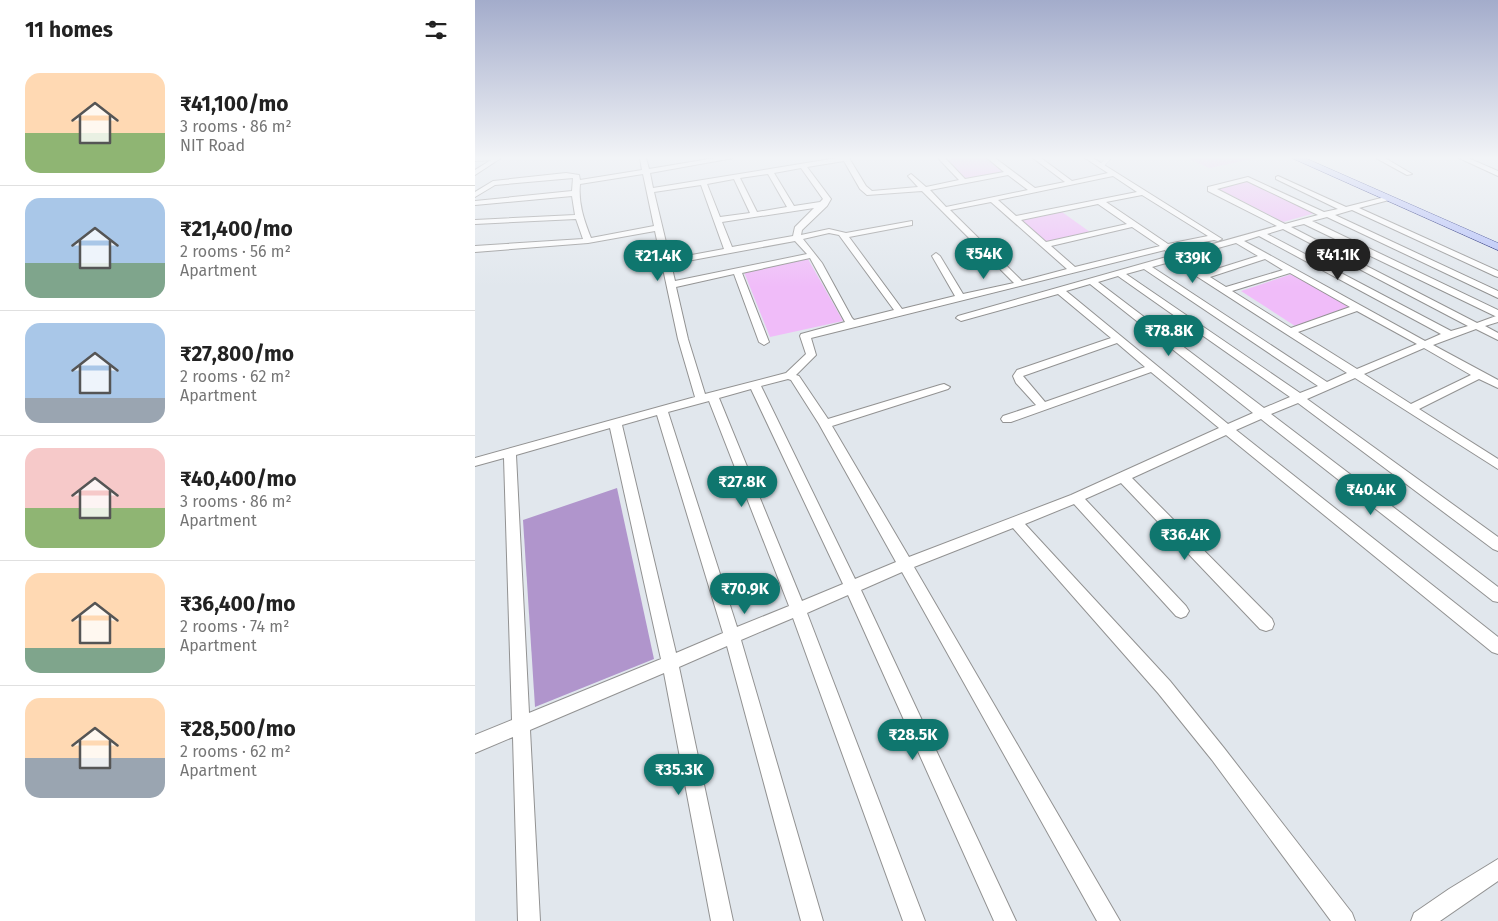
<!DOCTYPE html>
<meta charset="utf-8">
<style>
:root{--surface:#fff;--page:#f6f6f6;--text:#222;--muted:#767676;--line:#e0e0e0;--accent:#0f766e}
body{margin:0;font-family:"Fira Sans",sans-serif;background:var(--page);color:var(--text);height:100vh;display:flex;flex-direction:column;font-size:19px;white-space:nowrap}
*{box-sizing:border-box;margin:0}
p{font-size:16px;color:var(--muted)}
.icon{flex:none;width:28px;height:28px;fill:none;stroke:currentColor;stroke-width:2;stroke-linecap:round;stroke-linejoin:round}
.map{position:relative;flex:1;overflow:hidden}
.drawer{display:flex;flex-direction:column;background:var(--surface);width:475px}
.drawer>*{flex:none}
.price{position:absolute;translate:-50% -42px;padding:0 11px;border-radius:18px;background:var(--accent);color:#fff;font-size:16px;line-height:32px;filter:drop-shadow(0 1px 2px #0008)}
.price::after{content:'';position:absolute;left:50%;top:30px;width:15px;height:11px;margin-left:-8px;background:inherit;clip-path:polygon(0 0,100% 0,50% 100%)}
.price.selected{background:#222;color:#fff}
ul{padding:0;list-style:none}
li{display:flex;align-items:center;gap:15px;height:125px;padding:0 25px}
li+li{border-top:1px solid var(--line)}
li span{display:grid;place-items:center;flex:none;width:140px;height:100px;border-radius:15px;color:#555}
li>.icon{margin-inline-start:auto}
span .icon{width:60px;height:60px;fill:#fffc;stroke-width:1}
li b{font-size:21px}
h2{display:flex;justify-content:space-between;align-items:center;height:60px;padding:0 25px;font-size:21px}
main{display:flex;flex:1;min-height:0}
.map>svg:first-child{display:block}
.forest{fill:#b095cc}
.park{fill:#f0bcf9}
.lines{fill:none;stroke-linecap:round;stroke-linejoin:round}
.lane-casing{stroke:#929292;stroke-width:5}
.street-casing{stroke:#929292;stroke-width:2}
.secondary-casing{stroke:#05126f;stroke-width:1}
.lane{stroke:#fff;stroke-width:4}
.street{fill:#fff;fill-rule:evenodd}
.secondary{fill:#b3bff9;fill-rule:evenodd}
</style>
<main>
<section class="drawer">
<h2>11 homes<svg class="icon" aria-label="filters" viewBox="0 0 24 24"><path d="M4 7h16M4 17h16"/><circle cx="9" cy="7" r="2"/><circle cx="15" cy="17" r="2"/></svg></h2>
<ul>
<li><span style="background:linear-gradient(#ffd9b3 60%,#8fb573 0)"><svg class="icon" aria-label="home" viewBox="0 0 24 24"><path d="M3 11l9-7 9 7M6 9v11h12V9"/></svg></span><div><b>₹41,100/mo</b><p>3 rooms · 86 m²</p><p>NIT Road</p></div></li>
<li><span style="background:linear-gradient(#a9c7e8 65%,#7fa58c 0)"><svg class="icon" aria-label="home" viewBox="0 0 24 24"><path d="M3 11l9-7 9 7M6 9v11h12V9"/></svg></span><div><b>₹21,400/mo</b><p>2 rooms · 56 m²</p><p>Apartment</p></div></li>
<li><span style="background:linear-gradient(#a9c7e8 75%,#9aa5b1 0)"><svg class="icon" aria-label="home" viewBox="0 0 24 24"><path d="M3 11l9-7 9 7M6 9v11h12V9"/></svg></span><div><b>₹27,800/mo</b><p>2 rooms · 62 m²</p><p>Apartment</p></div></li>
<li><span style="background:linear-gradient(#f6c9c9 60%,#8fb573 0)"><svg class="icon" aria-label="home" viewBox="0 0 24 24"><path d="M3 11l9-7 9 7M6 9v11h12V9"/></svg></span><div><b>₹40,400/mo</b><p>3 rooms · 86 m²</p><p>Apartment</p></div></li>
<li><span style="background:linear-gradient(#ffd9b3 75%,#7fa58c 0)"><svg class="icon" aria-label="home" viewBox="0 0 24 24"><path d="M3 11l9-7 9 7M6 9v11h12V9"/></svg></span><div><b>₹36,400/mo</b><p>2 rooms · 74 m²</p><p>Apartment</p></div></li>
<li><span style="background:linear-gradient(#ffd9b3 60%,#9aa5b1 0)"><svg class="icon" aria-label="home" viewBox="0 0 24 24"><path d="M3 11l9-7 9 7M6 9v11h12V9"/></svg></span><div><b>₹28,500/mo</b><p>2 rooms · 62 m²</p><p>Apartment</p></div></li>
</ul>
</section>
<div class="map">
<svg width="1023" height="921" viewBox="0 0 1023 921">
<rect width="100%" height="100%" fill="#e1e7ed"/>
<path class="forest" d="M 142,488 L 179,659 L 60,707 L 48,520 Z"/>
<path class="park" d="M 482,158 L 513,158 L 529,173 L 491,180 L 471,160 Z
M 713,158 L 783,158 L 734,168 Z
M 773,180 L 840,213 L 808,222 L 742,188 Z
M 587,212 L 615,232 L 572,242 L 546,220 Z
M 333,259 L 368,321 L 295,337 L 269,272 Z
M 820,273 L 879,305 L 820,326 L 766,291 Z"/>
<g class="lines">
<defs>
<path id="lane" d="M 626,166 L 634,158"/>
<path id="street" d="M 0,158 L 26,158 L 0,175 L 0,170 L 16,160 L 0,161 Z
M 165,158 L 171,158 L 174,169 L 240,158 L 258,158 L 175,173 L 178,188 L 362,158 L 374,158 L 391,186 L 397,191 L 443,187 L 433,176 L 436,174 L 451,187 L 484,180 L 463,158 L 470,158 L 490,179 L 529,172 L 512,158 L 520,158 L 560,188 L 590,182 L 558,158 L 566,158 L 597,181 L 633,173 L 610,158 L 618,158 L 747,239 L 743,241 L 739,240 L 697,248 L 702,254 L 802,226 L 733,191 L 733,187 L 773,177 L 849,212 L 863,209 L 801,179 L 801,177 L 803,176 L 871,207 L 914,196 L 914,200 L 884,208 L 1023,271 L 1023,277 L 1020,276 L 877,210 L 860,215 L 1023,291 L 1023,298 L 852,217 L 837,221 L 1023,310 L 1023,322 L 1010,326 L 1023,333 L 1023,340 L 1001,329 L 958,345 L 1023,380 L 1023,388 L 1004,379 L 944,409 L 1023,459 L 1023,469 L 880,378 L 832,399 L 1023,537 L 1023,551 L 1018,549 L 823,403 L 796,414 L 1023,587 L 1023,602 L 1018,601 L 786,419 L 761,430 L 1023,637 L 1023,654 L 1017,652 L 751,435 L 657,478 L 797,619 L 799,624 L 797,629 L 791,631 L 785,629 L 646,483 L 610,499 L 711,606 L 714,611 L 711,616 L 706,618 L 701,616 L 599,504 L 550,524 L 695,681 L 749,748 L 877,913 L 880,921 L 856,921 L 737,760 L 683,693 L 538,528 L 439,567 L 645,921 L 622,921 L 427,572 L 386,590 L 541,921 L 519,921 L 373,595 L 332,613 L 450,921 L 428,921 L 318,618 L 266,640 L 348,921 L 326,921 L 252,646 L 204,667 L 258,921 L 236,921 L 189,673 L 55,730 L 65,921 L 43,921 L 38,737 L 0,753 L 0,735 L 37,720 L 29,458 L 0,466 L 0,458 L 220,397 L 203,339 L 180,231 L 113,243 L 0,252 L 0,246 L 108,239 L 101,219 L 0,224 L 0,220 L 100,215 L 97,196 L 0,205 L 0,201 L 97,191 L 98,178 L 20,185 L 0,197 L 0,192 L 18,181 L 91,173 L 104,175 L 105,180 L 167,170 ZM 369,161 L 385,189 L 392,195 L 447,191 L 539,283 L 488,294 L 465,256 L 461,253 L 457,256 L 480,296 L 427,309 L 374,237 L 437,225 L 437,221 L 371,233 L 354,229 L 326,235 L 327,230 L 352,206 L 356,199 L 332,167 ZM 326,168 L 348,199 L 345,202 L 319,206 L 299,173 ZM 168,174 L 179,226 L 116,238 C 109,220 103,203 105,184 ZM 293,174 L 312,207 L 282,212 L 265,178 ZM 533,175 L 553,190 L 471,207 L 455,190 ZM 638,176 L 662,192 L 541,216 L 523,200 ZM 259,179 L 275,213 L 245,217 L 232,184 ZM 772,181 L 843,215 L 810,224 L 742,189 ZM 226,185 L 249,249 L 195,259 L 179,192 ZM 667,195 L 733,236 L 693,244 L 631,202 ZM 516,202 L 592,269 L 547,281 L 475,210 ZM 623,204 L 652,224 L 571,242 L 546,220 ZM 339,208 L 320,227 L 318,236 L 257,247 L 247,222 ZM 829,224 L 1020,316 L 1021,316 L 1002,323 L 816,227 ZM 657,227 L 685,246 L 600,267 L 576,246 ZM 808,229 L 993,326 L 976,331 L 792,234 ZM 354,233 L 364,235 L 419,310 L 379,320 L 377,318 L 347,263 L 328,239 ZM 784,236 L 966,334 L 950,341 L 769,241 ZM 320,241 L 332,254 L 200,281 L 196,264 ZM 761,243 L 783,256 L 729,273 L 707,258 ZM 690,250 L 695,256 L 483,316 L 481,318 L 486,321 L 583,294 L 636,338 L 542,370 L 538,376 L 541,383 L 561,405 L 528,416 L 526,419 L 528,422 L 536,422 L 676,372 L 744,428 L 596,495 L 434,557 L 357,426 L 473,389 L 475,387 L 469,384 L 465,385 L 353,419 L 324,376 L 321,375 L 341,355 L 336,338 ZM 335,258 L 370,322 L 326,334 L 325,336 L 331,354 L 311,373 L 230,394 L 213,339 L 201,287 L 259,274 L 284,342 L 289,345 L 294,342 L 267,273 ZM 790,259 L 808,270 L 751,287 L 735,277 ZM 698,261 L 872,373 L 852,382 L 677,267 ZM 669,269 L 843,386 L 825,393 L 651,274 ZM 815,273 L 875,307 L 816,328 L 757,291 ZM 643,276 L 815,397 L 789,408 L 623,282 ZM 615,284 L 778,413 L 753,424 L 591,291 ZM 882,311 L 942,344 L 882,369 L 823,332 ZM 642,343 L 670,367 L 570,402 L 548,376 ZM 949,348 L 996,375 L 936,404 L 889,374 ZM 313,379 L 316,380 L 344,424 L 421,562 L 380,579 L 286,386 ZM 276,389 L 368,584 L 327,601 L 244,398 ZM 234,401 L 314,606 L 262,627 L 193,412 ZM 182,415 L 248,633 L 201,653 L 147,425 ZM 135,428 L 186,659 L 54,713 L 41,455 Z
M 901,158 L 910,158 L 937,174 L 932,175 Z
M 984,158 L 993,158 L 1023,171 L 1023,176 Z
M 1023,859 L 1023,881 L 965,921 L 936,921 L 939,913 L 974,889 Z"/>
<path id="secondary" d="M 817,158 L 830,158 L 1023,243 L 1023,250 Z"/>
</defs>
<use href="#lane" class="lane-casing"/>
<use href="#street" class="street-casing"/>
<use href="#secondary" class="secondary-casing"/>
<use href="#lane" class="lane"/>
<use href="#street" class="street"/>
<use href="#secondary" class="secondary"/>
</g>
<linearGradient id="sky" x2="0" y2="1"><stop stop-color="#a3accb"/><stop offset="0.55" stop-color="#f2f4f7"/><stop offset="1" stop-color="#f2f4f7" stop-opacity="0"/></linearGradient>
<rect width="1023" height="287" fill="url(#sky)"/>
</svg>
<b class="price" style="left:509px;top:280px">₹54K</b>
<b class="price selected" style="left:863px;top:281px">₹41.1K</b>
<b class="price" style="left:183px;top:282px">₹21.4K</b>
<b class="price" style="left:718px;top:284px">₹39K</b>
<b class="price" style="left:694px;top:357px">₹78.8K</b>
<b class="price" style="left:267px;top:508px">₹27.8K</b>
<b class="price" style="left:896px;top:516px">₹40.4K</b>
<b class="price" style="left:710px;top:561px">₹36.4K</b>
<b class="price" style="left:270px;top:615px">₹70.9K</b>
<b class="price" style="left:438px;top:761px">₹28.5K</b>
<b class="price" style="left:204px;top:796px">₹35.3K</b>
</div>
</main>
